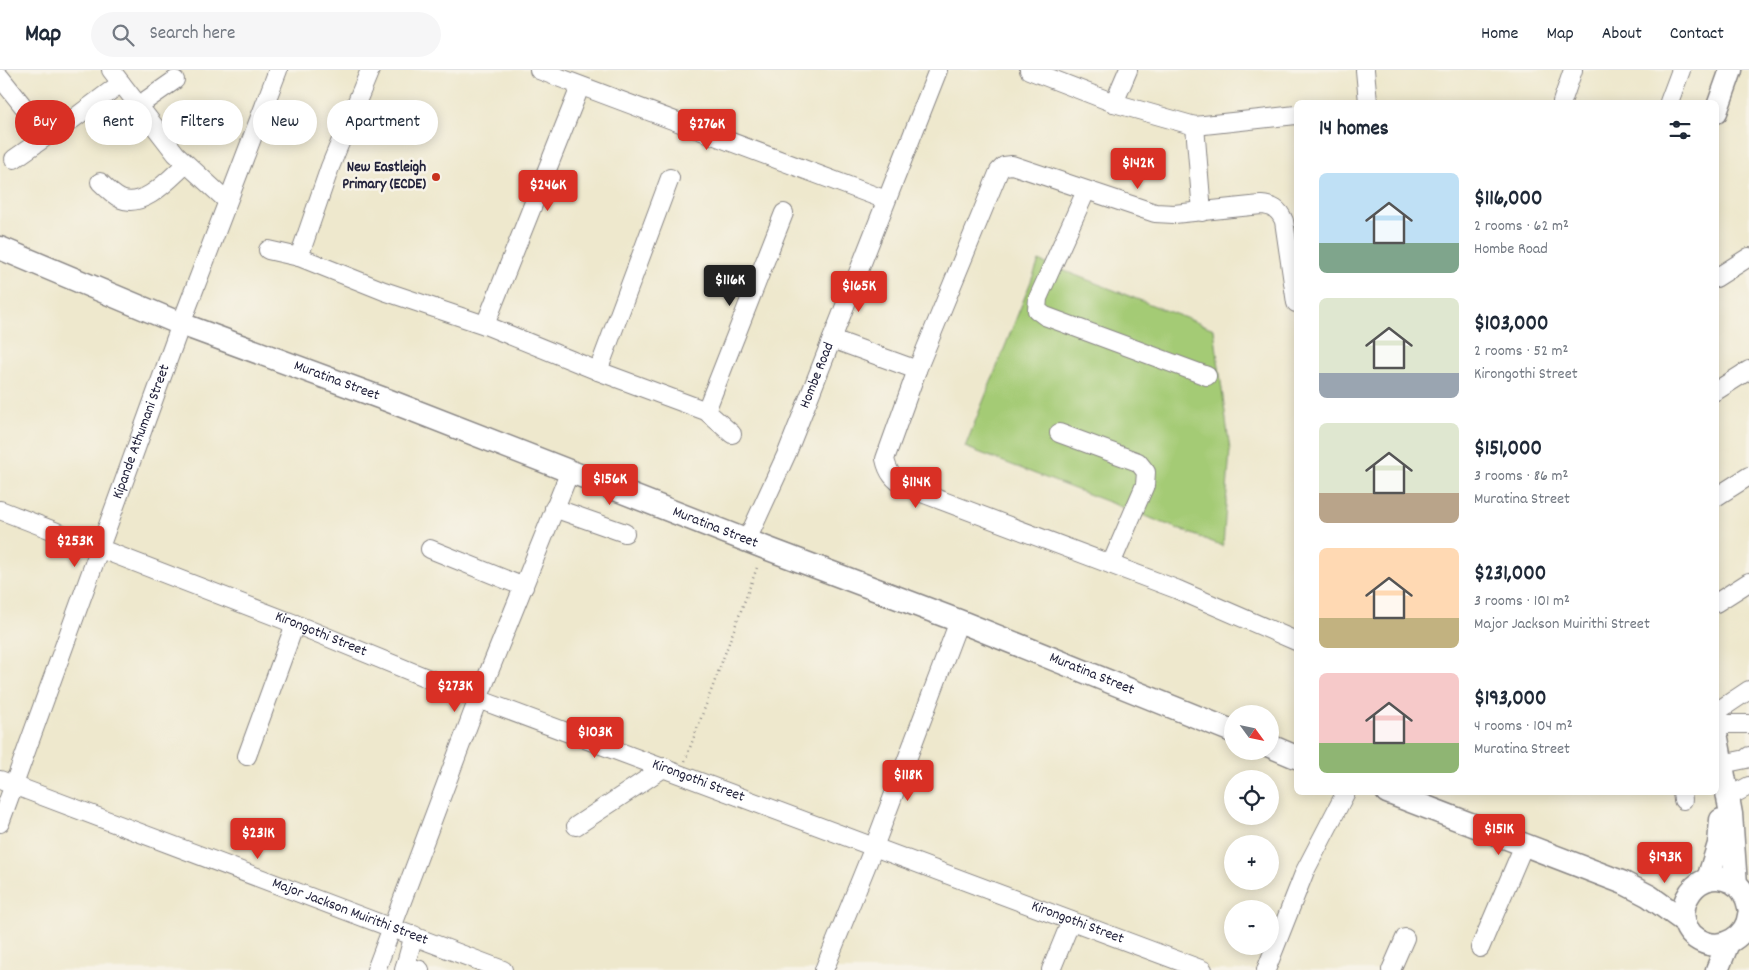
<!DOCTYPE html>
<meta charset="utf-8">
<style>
:root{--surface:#fff;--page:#f6f6f7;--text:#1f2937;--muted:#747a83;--line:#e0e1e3;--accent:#d93025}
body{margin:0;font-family:Dekko,sans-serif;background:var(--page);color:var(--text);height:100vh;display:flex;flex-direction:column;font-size:19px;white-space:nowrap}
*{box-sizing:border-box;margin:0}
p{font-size:16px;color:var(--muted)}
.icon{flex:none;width:28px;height:28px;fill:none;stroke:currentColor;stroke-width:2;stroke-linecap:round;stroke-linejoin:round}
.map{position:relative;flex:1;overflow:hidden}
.sheet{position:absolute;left:1294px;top:30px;width:425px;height:695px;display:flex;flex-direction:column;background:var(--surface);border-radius:8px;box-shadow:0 2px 12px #0003}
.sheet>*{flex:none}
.banner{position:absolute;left:15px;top:30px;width:475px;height:45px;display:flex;gap:10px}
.needle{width:32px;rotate:123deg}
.controls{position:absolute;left:1224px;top:635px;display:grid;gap:10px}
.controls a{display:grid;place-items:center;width:55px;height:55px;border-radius:50%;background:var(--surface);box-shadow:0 2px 12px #0003;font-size:25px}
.price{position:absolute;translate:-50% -42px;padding:0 11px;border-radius:5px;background:var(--accent);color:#fff;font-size:16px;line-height:32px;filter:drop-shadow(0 1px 2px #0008)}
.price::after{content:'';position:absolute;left:50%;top:30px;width:15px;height:11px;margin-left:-8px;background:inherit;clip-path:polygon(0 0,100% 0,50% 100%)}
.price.active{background:#222;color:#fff}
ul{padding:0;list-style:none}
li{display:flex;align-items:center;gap:15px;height:125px;padding:0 25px}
li span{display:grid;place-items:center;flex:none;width:140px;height:100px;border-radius:8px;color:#555}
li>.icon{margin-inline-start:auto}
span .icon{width:60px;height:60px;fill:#fffc;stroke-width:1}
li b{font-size:21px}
h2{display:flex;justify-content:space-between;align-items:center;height:60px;padding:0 25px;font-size:21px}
.pill{padding:0 18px;border-radius:22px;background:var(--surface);box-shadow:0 2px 12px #0003;font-size:18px;line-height:45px}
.pill.active{background:var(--accent);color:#fff}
header{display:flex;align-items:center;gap:30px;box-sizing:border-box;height:70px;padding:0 25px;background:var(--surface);border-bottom:1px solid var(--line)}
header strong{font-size:24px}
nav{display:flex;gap:28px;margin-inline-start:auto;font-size:18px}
.search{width:350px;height:45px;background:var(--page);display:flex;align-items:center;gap:12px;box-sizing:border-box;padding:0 18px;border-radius:28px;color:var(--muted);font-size:19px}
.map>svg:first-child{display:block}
.green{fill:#a4cb75;stroke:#637658}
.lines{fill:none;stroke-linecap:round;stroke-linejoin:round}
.minor-casing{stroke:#888584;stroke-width:20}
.major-casing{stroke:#888584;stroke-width:25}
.path{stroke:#888584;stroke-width:2.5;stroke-dasharray:1 4;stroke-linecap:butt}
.minor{stroke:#fff;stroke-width:18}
.major{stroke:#fff;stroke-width:22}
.poi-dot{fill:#c8321e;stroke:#f7f3e8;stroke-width:2}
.labels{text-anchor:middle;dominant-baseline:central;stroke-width:5;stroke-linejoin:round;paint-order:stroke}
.poi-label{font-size:15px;font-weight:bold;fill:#22223b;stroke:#f7f3e8;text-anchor:end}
.street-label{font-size:15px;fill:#22223b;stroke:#f7f3e8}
</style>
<header>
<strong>Map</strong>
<div class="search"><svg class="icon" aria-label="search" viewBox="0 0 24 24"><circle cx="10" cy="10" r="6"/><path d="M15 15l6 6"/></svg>Search here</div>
<nav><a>Home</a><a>Map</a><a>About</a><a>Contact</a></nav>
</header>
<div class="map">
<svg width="1749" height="900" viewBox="0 0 1749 900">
<rect width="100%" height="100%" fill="#f7f3e8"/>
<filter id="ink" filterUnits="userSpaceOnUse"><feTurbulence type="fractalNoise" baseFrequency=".02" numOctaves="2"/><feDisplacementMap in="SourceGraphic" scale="10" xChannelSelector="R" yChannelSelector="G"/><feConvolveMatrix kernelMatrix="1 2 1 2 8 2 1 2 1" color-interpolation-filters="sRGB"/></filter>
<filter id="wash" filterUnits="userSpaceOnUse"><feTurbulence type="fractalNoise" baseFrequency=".0096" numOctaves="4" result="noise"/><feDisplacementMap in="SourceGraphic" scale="20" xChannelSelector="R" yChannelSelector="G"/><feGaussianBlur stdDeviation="1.12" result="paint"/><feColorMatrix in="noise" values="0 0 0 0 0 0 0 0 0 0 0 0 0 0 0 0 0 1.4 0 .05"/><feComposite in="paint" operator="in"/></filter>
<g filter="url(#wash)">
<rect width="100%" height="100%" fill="#eee8cd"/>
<path class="green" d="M 1039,191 L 1214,259 L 1230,380 L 1223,476 L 965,377 Z"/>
</g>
<g filter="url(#ink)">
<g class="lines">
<defs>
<g id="minor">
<path d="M 111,0 L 176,84 L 226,130"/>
<path d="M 539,0 L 886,130"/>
<path d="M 1029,0 L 1114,33 L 1195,56 L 1296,45"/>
<path d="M 1365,0 L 1368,32"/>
<path d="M 0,7 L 47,66 L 69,52 L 121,13"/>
<path d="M 1562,32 L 1573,0"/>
<path d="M 1669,32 L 1681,0"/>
<path d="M 1114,33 L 1128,0"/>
<path d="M 138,36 L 175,10"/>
<path d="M 1195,56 L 1202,142"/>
<path d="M 14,89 L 47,66"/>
<path d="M 100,112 C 106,118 113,125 121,129 C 144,139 171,107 186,94"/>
<path d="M 1086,121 L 1038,228 L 1037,240 L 1045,246 L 1207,306"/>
<path d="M 268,180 L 299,187 L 384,221 L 485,255 L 598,301 L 706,341 L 732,364"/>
<path d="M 299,187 L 330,97 L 370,0"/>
<path d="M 1716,208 L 1749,187"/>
<path d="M 1296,233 L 1284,151 C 1279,139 1273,136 1261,135 L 1174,144 L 1155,143 L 1012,95 L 1004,96 L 999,101 L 917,300 L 885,389 C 888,403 894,410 906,417 L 1176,519 L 1296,571"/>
<path d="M 485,255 L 580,17"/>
<path d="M 832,269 L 917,300"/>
<path d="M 598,301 L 670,108"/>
<path d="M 1716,321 L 1749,300"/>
<path d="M 706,341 L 784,143"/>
<path d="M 1059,363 L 1138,392 L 1146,402 L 1145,415 L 1111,494"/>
<path d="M 1716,427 L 1749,406"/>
<path d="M 554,438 L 625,463"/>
<path id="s1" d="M 0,440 L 295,554 L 478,629 L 1203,900"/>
<path id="s2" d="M 747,470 L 787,383 L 938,0"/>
<path d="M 430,479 L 524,517"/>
<path d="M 1716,533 L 1749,512"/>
<path d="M 1716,642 L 1749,620"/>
<path d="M 1716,654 L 1749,654"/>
<path d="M 247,686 L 295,554"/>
<path d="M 1722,694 L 1746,689 L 1749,686"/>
<path id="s3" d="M 0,710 L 503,900"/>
<path d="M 1682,722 L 1683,730"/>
<path d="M 1728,727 L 1749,716"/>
<path id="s4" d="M 0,753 L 181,254 L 278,0"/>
<path d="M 576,756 L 665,697"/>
<path d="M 1480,878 L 1524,775"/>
<path d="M 405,896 L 420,900"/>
<path d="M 376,900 L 478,629 L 570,401"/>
<path d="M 404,900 L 414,865"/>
<path d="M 824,900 L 874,777 L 959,551"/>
<path d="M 1051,900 L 1071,851"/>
<path d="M 1266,900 L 1305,801 L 1346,722"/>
<path d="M 1391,900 L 1405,868"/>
</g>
<g id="major">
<path d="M 1716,42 L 1731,0"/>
<path id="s5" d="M 0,178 L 181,254 L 387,330 L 766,478 L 959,551 L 1232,661"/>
<path d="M 1716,663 L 1731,744 L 1736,815"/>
<path d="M 1270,676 L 1296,687"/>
<path d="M 1387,722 L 1624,813 L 1649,826 L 1684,851"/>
<path d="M 1708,809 L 1719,774 L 1721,750"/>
<path d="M 1749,837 C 1747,827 1742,817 1732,812 C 1692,792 1662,854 1703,872 C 1723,881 1747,866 1749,845"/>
<path d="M 1717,900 L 1728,873"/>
</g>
</defs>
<use href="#minor" class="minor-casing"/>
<use href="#major" class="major-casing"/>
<path class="path" d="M 685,691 L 758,495"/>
<use href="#minor" class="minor"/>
<use href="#major" class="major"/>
</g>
</g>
<circle class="poi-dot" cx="436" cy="107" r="5"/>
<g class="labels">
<g class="poi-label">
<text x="426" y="98">New Eastleigh<tspan x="426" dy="17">Primary (ECDE)</tspan></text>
</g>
<g class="street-label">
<text stroke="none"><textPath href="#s2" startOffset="179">Hombe Road</textPath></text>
<text stroke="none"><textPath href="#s5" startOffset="362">Muratina Street</textPath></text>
<text stroke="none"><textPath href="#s4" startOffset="416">Kipande Athumani Street</textPath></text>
<text stroke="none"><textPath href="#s5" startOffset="768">Muratina Street</textPath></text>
<text stroke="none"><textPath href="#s1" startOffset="344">Kirongothi Street</textPath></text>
<text stroke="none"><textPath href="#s5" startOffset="1172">Muratina Street</textPath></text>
<text stroke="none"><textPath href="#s1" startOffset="749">Kirongothi Street</textPath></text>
<text stroke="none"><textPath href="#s3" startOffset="374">Major Jackson Muirithi Street</textPath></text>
<text stroke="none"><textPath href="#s1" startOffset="1154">Kirongothi Street</textPath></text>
</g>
</g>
</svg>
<div class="controls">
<a><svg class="needle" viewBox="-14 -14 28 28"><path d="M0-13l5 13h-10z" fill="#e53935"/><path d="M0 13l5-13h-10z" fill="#747a83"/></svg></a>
<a><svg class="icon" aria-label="locate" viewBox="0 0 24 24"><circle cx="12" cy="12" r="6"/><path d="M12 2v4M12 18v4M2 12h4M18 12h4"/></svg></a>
<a>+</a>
<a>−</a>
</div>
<b class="price" style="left:707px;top:81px">$276K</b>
<b class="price" style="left:1138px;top:120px">$142K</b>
<b class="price" style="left:548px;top:142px">$246K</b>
<b class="price active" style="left:730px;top:237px">$116K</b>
<b class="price" style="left:859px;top:243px">$165K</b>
<b class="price" style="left:610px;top:436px">$156K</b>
<b class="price" style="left:916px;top:439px">$114K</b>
<b class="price" style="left:75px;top:498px">$253K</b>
<b class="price" style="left:455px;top:643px">$273K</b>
<b class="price" style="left:595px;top:689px">$103K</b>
<b class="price" style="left:908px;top:732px">$118K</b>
<b class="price" style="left:1499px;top:786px">$151K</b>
<b class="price" style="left:258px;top:790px">$231K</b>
<b class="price" style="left:1665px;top:814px">$193K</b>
<div class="banner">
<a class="pill active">Buy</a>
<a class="pill">Rent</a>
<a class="pill">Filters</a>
<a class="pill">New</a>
<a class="pill">Apartment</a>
</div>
<section class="sheet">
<h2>14 homes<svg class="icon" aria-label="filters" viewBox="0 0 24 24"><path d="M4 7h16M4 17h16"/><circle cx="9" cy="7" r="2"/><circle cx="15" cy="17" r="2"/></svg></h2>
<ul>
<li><span style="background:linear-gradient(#bfe0f5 70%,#7fa58c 0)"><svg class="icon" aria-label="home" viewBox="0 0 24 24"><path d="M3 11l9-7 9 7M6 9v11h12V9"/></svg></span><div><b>$116,000</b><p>2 rooms · 62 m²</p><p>Hombe Road</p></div></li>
<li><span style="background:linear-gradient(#dfe7d0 75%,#9aa5b1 0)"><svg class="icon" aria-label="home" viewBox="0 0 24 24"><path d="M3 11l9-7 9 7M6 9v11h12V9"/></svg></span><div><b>$103,000</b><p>2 rooms · 52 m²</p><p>Kirongothi Street</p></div></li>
<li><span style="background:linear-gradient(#dfe7d0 70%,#b9a48a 0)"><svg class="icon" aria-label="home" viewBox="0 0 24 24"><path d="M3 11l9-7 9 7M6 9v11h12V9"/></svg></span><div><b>$151,000</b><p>3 rooms · 86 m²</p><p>Muratina Street</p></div></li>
<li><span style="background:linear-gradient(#ffd9b3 70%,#c2b280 0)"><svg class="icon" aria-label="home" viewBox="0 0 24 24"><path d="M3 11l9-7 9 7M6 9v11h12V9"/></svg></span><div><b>$231,000</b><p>3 rooms · 101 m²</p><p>Major Jackson Muirithi Street</p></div></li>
<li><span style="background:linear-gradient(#f6c9c9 70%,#8fb573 0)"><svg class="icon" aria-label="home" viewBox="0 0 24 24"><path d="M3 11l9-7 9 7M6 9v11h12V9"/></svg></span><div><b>$193,000</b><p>4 rooms · 104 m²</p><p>Muratina Street</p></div></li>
</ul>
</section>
</div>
